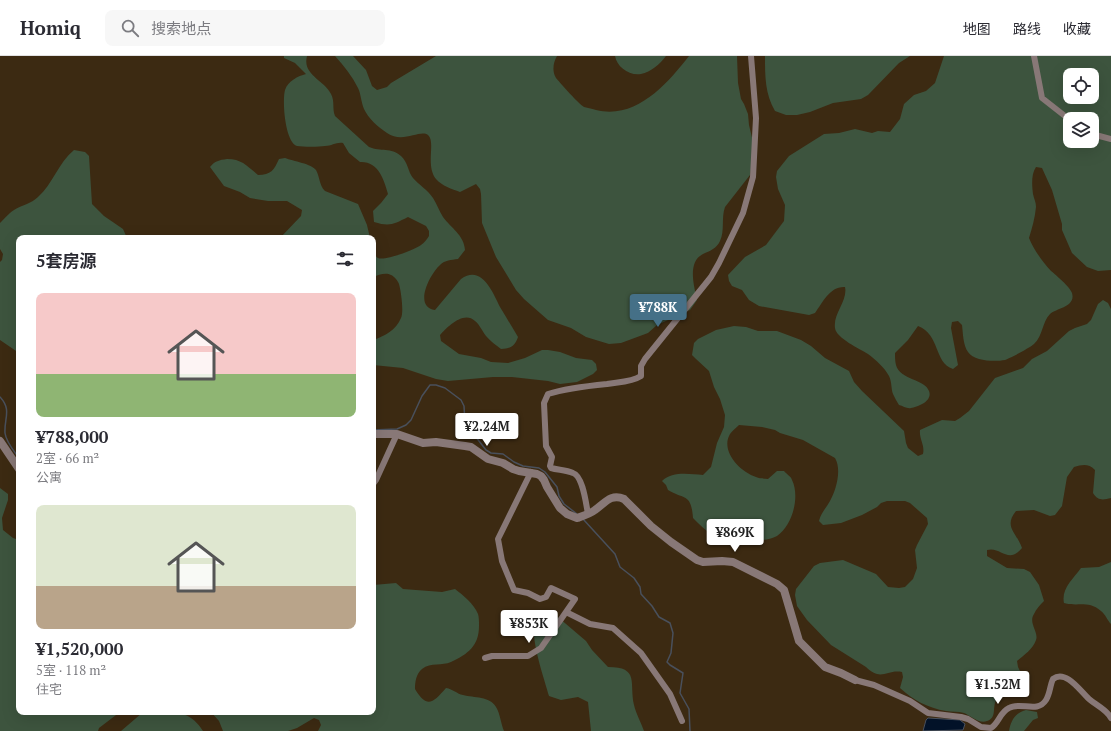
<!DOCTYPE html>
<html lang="zh">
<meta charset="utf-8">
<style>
:root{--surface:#fff;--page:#f7f7f7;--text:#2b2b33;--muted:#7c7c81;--line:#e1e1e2;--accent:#457087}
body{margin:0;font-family:"PT Serif","Noto Sans SC",serif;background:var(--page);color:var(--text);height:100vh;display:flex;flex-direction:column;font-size:15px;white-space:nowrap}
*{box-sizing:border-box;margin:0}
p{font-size:13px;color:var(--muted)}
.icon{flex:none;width:22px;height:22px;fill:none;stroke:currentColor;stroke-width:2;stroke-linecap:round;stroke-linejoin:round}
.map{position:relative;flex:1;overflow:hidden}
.panel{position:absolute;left:16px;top:179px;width:360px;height:480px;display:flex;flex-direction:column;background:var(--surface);border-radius:8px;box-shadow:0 4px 16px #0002}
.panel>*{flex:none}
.buttons{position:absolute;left:1063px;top:12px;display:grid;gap:8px}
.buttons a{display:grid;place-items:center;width:36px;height:36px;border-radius:8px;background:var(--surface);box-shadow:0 4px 16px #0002;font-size:20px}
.price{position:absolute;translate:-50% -34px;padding:0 9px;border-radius:4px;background:#fff;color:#222;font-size:13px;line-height:26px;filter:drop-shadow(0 1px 2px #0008)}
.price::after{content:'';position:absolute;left:50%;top:24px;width:12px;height:9px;margin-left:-6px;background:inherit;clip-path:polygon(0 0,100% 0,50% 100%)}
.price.current{background:var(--accent);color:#fff}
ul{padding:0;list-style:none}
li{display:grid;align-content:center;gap:8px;height:212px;padding:0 20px}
li span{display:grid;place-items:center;height:124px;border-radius:8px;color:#555}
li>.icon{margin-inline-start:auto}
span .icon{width:72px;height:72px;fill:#fffc;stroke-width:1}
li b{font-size:17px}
h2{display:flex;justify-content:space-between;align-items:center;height:48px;padding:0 20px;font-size:17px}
header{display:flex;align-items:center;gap:24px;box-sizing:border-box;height:56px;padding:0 20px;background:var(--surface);border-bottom:1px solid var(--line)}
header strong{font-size:19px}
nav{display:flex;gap:22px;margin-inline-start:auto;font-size:14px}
.search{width:280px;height:36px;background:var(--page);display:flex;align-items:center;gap:10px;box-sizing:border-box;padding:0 14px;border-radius:8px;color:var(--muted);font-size:15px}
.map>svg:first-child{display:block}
.green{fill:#3d543e;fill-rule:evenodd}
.water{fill:#021228;stroke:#49505c}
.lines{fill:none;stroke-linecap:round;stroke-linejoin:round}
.stream{stroke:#49505c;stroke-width:1.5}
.minor{stroke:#887877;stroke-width:6}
.tertiary{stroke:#887877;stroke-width:8}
</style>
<header>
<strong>Homiq</strong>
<div class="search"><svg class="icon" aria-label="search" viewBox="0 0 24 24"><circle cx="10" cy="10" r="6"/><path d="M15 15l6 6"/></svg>搜索地点</div>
<nav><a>地图</a><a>路线</a><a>收藏</a></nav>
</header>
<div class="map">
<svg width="1111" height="675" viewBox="0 0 1111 675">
<rect width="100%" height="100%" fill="#3c2a12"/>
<path class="green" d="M 284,0 L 307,0 C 302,19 324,24 331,38 C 335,45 332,53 335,60 L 369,91 C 381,96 391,91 401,100 C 408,106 408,116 413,122 C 419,129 428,134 433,142 C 437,148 439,155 443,161 C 451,172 464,179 465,194 L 458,203 C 451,204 445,204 440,209 C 430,218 413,251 435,254 L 461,223 C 482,208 493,237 500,251 C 506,261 512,271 518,281 C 515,290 510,293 501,293 C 496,289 490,285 486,280 C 482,275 480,269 475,265 C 464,254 447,271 440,279 L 441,285 L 459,298 L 481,302 L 491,306 L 508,307 L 525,302 L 542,294 L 548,294 L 560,296 L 576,302 L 592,304 L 596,308 L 597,314 L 593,318 L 577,326 L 560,328 L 548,325 L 512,321 L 493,321 L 448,325 L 436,323 L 403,312 L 373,309 L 373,284 C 385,280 396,274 401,262 C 404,256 401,235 399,228 C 398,225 394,220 391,219 C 386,216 378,219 373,221 L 373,194 C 374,197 375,200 378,202 C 385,205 414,194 421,189 C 424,187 427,183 429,180 L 429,175 L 426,170 L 408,161 C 394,168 390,171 374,166 L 373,155 L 381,147 L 388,138 C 384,123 378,105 360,106 L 349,97 L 343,87 C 336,86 332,90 325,90 C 319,91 303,91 297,90 C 285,86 282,45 285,34 C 288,25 298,20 306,18 L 295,7 L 284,2 Z
M 335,0 L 353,0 L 366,14 L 372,30 L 377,34 L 387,31 L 391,27 L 436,0 L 557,0 C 553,7 552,15 556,22 C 562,29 578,47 584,51 C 588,52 593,53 596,54 C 636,64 667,28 689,0 L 737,0 L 738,27 L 741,43 L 744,48 L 748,58 L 749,69 L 755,94 L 750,119 L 725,151 C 721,162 725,175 720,185 C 717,192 710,195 703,198 C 687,206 694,230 697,244 L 690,254 L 657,269 L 648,277 L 621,287 L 609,288 L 586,281 L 571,272 L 548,264 L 524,243 L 516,234 L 496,201 L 482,167 L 481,138 L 480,133 L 476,128 L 460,136 C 452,133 442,130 436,123 C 425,109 436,86 428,79 C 420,73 403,88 387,77 C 378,71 368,62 364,53 C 361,46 361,38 358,32 C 352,20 344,10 335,0 Z
M 615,0 L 666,0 C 660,8 651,16 641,18 C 629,20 617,11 615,0 Z
M 765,0 L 910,0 L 899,7 L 868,39 L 861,43 L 833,47 L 810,56 L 797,59 L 786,59 L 775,55 C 765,38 765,20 765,0 Z
M 944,0 L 1111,0 L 1111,214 L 1098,215 L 1087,211 L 1072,197 L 1062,174 L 1062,168 L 1052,134 L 1042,112 L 1036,111 C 1031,118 1032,130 1033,138 C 1034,143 1036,146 1036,151 C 1035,162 1032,172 1029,182 C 1034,194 1042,205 1051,215 C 1056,219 1070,231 1072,237 C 1076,251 1057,252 1050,258 C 1042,266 1043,280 1034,288 C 1031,291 1009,303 1005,304 C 994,306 974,305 968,296 C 963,289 963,277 962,269 L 958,265 L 952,266 L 951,272 L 958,309 L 953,313 C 934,307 940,278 918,270 L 908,284 L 895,297 C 895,300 895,306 896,309 C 900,324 925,323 929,335 C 933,345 918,351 911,352 C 907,353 903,350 899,349 C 897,346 895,342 893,338 C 891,333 892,326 889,320 C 884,311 876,304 868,298 C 860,293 836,282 835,272 C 833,257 848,245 845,231 C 830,230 823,246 815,257 L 809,259 L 759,250 L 749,244 L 742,234 L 732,230 L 729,225 L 728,219 L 745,201 L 766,189 L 784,165 L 785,149 L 778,133 L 776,121 L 777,115 L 789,100 L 824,78 L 839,77 L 855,73 L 872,77 L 878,75 L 890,76 L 900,63 L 904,48 L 914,39 L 926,35 L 935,27 ZM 1070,19 L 1092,19 L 1092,41 L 1070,41 ZM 1070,63 L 1092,63 L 1092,85 L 1070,85 Z
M 74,94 L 85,96 L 89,100 L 92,148 L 104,160 L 123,173 L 127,182 L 19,182 L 19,297 L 0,284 L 0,206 L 2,204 L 3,198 L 0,193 L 0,167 C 4,163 9,157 14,154 C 22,149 31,148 38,141 C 53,128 58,107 74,94 Z
M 285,102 C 293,105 312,108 316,114 C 320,121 319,129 325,135 L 358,148 L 367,169 L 370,182 L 306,182 L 296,179 L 288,182 L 280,182 L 301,160 L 302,154 L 287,145 L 268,145 L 250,142 L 240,136 L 224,130 L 210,111 C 215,105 219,104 227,103 C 242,103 247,110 258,119 C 271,119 274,114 279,103 Z
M 1103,244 L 1108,247 L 1111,253 L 1111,442 C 1103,444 1098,445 1093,437 L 1095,414 C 1088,407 1082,409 1074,411 L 1067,421 L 1062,450 L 1055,459 L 1050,460 L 1034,454 L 1016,455 C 1003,471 1017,477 1022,492 C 1008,509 1001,490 987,494 L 987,500 L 1007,512 L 1024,513 L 1030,516 L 1039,529 L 1044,545 C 1040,549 1036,553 1034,558 C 1028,567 1039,576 1036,584 C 1033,593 1024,599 1017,605 L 1018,611 L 1023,621 C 1018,633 1011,628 1004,635 C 1001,638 996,643 995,647 C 993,654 996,662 987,665 C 979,668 971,660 964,657 C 958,655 952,656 946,655 C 928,652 913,644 900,632 L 903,621 L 902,616 C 887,613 881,626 866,611 L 831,589 L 807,564 L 797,550 L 795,539 L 796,533 L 814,510 L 820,507 L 843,504 L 876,518 L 888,531 L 899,532 L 905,531 L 913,523 L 917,512 L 915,494 L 917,489 L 928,468 L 927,462 L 910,447 L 905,445 L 887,445 L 881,447 L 877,451 L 862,459 L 841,467 L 823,469 L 819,465 C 821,457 826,452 830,445 C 836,434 842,414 835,402 L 803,384 L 780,377 L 775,374 L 762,371 L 739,369 C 736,372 732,375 730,378 C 720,395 740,416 756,421 C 760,423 764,422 768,423 L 777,415 L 784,415 C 786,418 791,420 792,424 C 800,440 793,469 777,480 C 766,487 725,486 714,480 C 706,475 699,468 693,462 C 691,437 685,444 668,434 L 666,429 L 662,425 C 672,415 689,418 703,419 L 711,411 L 717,387 L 724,371 L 725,359 L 720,343 L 714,331 L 709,315 L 696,303 L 692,299 L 694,287 L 698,283 L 716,274 L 734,270 L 746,271 L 758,275 L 777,275 L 801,284 L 811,290 L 825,302 L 849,315 L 854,326 L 862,335 L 904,375 L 906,387 L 908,392 L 918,400 L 923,398 C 925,389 919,383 920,374 L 942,364 L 955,365 L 960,362 L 969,355 L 995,322 L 1023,312 L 1032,303 L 1047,295 L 1069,275 L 1075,272 L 1087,268 L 1091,264 L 1098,248 Z
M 0,432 L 8,438 L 8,444 L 2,462 L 3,474 L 13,482 L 19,484 L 19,656 L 120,656 L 99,672 L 98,675 L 0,675 Z
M 1111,506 L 1111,568 C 1107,564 1106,559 1101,555 C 1088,544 1078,551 1064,547 C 1061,533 1073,523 1081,512 L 1099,511 Z
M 396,527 L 403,533 L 442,536 L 455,533 C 463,539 474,548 478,558 C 479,561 479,566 479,570 C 479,590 468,598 451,606 C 442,610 431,606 422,613 C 416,618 415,626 415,633 C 427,653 433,647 446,632 C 453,633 457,638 463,639 C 474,642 490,640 496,651 C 500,657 501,668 504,675 L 318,675 L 321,669 L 319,664 L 314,662 L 297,672 L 288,675 L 223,675 L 219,665 L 211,656 L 373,656 L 373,529 Z
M 537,556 L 549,557 L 559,562 L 586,585 L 592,594 L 608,611 C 640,611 629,627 634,649 C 636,658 641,666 644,675 L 591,675 L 588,646 L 578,641 L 561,644 L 549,640 C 544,621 526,573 537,556 Z
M 1026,654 L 1037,656 L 1038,662 L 1033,664 L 1024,675 L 1009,675 C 1011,664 1015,657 1026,654 Z
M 147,656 C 170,656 189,652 203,675 L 121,675 L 142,657 Z"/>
<path class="water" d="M 928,662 L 960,664 L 965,668 L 963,674 L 923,675 L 926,664 Z"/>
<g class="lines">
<path class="stream" d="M 0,341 C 12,354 4,362 5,377 C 6,386 14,395 19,402
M 373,374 L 397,373 L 406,369 L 411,364 L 422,340 L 430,329 L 436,329 L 445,332 L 461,344 L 464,350 L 465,367 L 486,394 L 491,397 L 503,398 L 514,406 L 523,410 L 539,412 L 545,416 L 557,431 L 559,440 L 564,448 L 577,458
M 583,463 L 615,498 L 620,511 L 634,522 L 640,531 L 641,538 L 652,550 L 659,561 L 670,567 L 673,577 L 671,597 L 667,606 L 670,609 L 683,617 L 680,637 L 689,653 L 690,675"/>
<path class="minor" d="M 1034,0 L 1042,42 L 1070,64
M 1092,78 L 1111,83
M 531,416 L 498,483 L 502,505 L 514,534 L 528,537 L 540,543 L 546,541 L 551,532 L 575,543 L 566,556 L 590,568 L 613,572 L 641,597 L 670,638 L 682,665
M 373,428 L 376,424 L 397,378
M 588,458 C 586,448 583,420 573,417 C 566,414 558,414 551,412 L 550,410 L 552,401 L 546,390 L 544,347 L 548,338 C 567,332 587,330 607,328 C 619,326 632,326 641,320 L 641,310 L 645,303 L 711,221 L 719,207 L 743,157 L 753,121 L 756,62 L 751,0
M 485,602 L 492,600 L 528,600 L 541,592 L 566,556
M 855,624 L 874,629 L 910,645 L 928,657 L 961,661 L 968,663 L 981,671 L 991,672 C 999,667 1000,656 1009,652 C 1021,645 1037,658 1046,644 C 1050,638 1050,629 1053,623 C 1066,613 1081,636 1089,643 C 1097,650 1106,653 1111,662"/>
<path class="tertiary" d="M 373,378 L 397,378 L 423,387 L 436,386 L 465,390 L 471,391 L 488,403 L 503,407 L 513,413 L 519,415 L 537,418 L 541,420 L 544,424 L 547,431 L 560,452 L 567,458 L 577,462 C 583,460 590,458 595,454 C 605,447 611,437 624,443 L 651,470 L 671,486 L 697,504 L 703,506 L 722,505 L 733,506 L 777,528 L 784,534 L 799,585 L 825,611 L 841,617 L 855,624
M 0,385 L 19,413"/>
</g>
</svg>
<div class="buttons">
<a><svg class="icon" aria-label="locate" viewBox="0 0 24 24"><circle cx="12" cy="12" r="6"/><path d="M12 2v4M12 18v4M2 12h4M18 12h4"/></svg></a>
<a><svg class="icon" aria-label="layers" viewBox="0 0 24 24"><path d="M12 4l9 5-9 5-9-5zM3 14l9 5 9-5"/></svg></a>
</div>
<b class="price current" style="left:658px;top:272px">¥788K</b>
<b class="price" style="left:487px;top:391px">¥2.24M</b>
<b class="price" style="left:735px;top:497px">¥869K</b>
<b class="price" style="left:529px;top:588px">¥853K</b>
<b class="price" style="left:998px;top:649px">¥1.52M</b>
<section class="panel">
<h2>5套房源<svg class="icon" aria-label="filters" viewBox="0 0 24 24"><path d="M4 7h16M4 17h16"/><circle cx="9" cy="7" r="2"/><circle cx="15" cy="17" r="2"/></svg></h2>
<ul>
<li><span style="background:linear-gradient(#f6c9c9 65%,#8fb573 0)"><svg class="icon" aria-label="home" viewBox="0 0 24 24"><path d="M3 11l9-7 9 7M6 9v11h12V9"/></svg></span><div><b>¥788,000</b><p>2室 · 66 m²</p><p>公寓</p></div></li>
<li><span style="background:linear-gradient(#dfe7d0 65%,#b9a48a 0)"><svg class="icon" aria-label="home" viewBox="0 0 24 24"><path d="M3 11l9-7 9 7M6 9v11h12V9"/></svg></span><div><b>¥1,520,000</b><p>5室 · 118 m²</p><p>住宅</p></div></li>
</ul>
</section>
</div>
